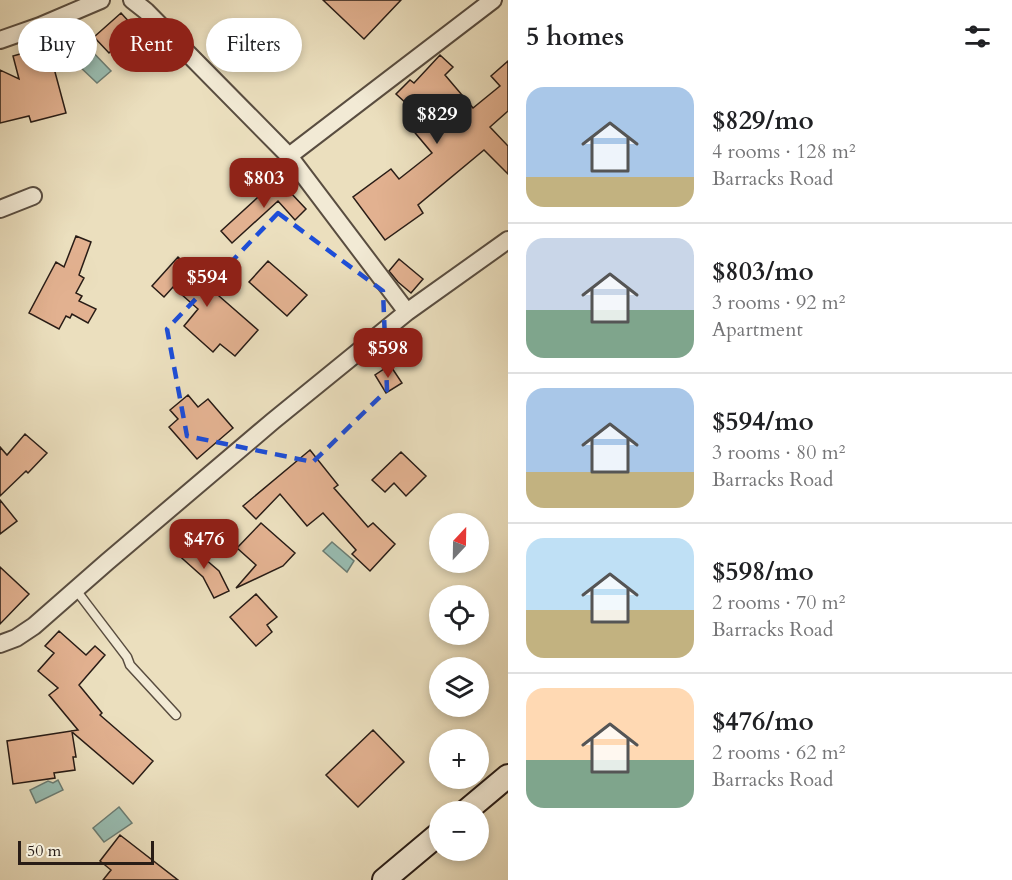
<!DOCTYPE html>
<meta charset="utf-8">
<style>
:root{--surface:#fff;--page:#f2f2f2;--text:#202124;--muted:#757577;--line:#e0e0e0;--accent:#8f2418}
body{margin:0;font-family:Cardo,serif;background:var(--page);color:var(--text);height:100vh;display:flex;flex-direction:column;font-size:22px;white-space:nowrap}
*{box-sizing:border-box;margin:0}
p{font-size:20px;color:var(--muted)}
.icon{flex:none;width:33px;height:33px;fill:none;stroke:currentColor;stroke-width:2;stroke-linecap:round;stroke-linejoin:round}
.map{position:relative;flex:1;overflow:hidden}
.side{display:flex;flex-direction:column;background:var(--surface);width:504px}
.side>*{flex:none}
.banner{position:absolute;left:18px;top:18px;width:399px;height:54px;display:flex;gap:12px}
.needle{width:39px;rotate:22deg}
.controls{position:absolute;left:429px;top:513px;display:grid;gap:12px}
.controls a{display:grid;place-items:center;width:60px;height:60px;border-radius:50%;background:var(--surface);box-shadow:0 3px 9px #0003;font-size:30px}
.scale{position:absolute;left:18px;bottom:15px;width:136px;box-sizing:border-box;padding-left:6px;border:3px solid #281c16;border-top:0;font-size:16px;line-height:21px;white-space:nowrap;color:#281c16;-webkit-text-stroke:4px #f2ead5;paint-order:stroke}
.price{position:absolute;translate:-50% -51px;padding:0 14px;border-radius:12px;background:var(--accent);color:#fff;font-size:20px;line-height:39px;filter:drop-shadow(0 2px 3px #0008)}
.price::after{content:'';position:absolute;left:50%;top:36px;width:18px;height:14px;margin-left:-9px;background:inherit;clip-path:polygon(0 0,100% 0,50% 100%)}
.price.current{background:#222;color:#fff}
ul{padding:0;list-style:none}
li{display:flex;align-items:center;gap:18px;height:150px;padding:0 18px}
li+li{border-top:2px solid var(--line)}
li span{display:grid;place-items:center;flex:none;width:168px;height:120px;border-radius:18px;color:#555}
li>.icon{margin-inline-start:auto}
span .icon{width:72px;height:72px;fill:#fffc;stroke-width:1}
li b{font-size:26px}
h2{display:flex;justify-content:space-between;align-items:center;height:72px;padding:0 18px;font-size:26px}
.tag{padding:0 21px;border-radius:27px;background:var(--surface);box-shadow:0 3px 9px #0003;font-size:21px;line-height:54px}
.tag.current{background:var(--accent);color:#fff}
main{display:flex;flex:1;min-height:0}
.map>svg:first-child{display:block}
.water{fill:#98bdb2;stroke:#6b7d74;stroke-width:1.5}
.building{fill:#e2b190;stroke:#281c16;stroke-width:1.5}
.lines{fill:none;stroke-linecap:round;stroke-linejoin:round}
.service-casing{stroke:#594d40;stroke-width:11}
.minor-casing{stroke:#594d40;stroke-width:20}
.secondary-casing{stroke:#281c16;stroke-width:26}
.service{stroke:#f2ead5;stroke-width:8}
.minor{stroke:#f2ead5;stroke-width:16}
.secondary{stroke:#f2ead5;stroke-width:22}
.marked{fill:none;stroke:#1d4ed8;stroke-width:4.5;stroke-dasharray:12 8;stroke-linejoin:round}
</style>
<main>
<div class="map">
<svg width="508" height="880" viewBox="0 0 508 880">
<rect width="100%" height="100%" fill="#ebdfbe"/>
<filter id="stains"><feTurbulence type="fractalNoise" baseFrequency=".00333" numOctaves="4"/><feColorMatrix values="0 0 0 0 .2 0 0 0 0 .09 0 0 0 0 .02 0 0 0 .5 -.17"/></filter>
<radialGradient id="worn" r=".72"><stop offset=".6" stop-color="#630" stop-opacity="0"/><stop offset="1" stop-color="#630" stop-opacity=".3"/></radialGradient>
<path class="water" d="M 85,44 L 111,71 L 97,83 L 79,66 L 85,57 L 81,49 Z
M 332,542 L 354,561 L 347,572 L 323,551 Z
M 58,780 L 63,790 L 36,803 L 30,790 L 48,781 L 53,783 Z
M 119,807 L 132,823 L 104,842 L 93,828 Z"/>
<path class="building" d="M 323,0 L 401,0 L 364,39 Z
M 121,13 L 143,37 L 126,53 L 117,45 L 109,53 L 94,37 Z
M 48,46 L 66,113 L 31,122 L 29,116 L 0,123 L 0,70 L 19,79 L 13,56 Z
M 440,55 L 453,67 L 445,75 L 473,108 L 500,86 L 491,76 L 508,61 L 508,111 L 490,127 L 508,146 L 508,174 L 484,150 L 418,205 L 423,213 L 385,240 L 353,197 L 391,169 L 399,179 L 432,153 L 411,128 L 422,118 L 396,94 L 410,80 L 414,83 Z
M 280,177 L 291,189 L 289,191 L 306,209 L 295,220 L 278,201 L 232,243 L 221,231 Z
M 76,236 L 91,242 L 79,275 L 84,278 L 76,293 L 82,296 L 79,301 L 96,309 L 88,323 L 72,314 L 70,318 L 66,316 L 59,329 L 29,313 L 56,262 L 64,267 Z
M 178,257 L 196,273 L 201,267 L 225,289 L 219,296 L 258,330 L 235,356 L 220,344 L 213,352 L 184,326 L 198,309 L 173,287 L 164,297 L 152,286 Z
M 399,259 L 423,279 L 411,293 L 398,282 L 389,271 Z
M 268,261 L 307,295 L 287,316 L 249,282 Z
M 390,365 L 402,383 L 386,393 L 375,375 Z
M 188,395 L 198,407 L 208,399 L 233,428 L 197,459 L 169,427 L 178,419 L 170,410 Z
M 25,434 L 47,453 L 28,473 L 26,471 L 0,496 L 0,447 L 7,455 Z
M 310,450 L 338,485 L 334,488 L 368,527 L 373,523 L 395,544 L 370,571 L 352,554 L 356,550 L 323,513 L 307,526 L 280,494 L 256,519 L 243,506 Z
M 401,452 L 426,476 L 406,496 L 394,483 L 385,492 L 372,480 Z
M 0,500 L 17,521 L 0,534 Z
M 261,523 L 295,553 L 283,566 L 236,588 L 256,565 L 237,548 Z
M 184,541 L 219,571 L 229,591 L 214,598 L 203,577 L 175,552 Z
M 0,567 L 29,594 L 0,624 Z
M 256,594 L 277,617 L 267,625 L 272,632 L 256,646 L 230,617 Z
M 59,631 L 86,655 L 95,646 L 105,655 L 79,685 L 102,713 L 100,715 L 153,761 L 133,784 L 72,732 L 76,757 L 73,757 L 75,770 L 54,773 L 55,778 L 13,784 L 7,741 L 78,730 L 49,695 L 58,688 L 38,671 L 54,653 L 45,646 Z
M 373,730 L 404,762 L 358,807 L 326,775 Z
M 120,835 L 178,880 L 103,880 L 111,870 L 100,861 Z"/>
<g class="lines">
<defs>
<path id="service" d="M 76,590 L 127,657 L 130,665 L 176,715"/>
<path id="minor" d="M 132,0 L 146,11 L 289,156 L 407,312
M 0,40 L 40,26 L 101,0
M 289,156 L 493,0
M 0,209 L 33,196
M 0,644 L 16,638 L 34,626 L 107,562 L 273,421 L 407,312 L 508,240"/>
<path id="secondary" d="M 465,812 L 508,776
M 384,880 L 440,833"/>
</defs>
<use href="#service" class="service-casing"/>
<use href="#minor" class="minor-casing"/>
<use href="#secondary" class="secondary-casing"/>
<use href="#service" class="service"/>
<use href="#minor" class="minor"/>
<use href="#secondary" class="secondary"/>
</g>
<path class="marked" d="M 278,213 L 383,291 L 387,390 L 313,462 L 187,436 L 167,329 Z"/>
<rect width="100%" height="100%" filter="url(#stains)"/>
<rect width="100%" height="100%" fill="url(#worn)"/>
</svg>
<div class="controls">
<a><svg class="needle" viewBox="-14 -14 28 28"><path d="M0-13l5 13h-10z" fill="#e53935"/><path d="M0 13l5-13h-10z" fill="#757577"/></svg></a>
<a><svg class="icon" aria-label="locate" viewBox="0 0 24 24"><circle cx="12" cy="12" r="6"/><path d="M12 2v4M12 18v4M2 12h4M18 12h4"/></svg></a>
<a><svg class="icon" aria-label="layers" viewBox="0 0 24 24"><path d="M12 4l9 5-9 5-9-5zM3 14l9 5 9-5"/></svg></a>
<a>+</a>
<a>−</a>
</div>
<div class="scale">50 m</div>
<b class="price current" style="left:437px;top:145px">$829</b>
<b class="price" style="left:264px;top:209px">$803</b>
<b class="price" style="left:207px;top:308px">$594</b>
<b class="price" style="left:388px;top:379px">$598</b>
<b class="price" style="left:204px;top:570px">$476</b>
<div class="banner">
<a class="tag">Buy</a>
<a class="tag current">Rent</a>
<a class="tag">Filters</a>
</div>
</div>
<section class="side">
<h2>5 homes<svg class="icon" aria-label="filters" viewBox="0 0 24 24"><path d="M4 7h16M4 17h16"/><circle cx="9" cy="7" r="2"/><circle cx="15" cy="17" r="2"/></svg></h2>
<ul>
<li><span style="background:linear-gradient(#a9c7e8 75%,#c2b280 0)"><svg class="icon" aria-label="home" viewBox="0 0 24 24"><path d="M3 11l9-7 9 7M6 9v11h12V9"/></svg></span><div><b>$829/mo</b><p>4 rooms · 128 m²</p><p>Barracks Road</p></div></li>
<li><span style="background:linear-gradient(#c9d6e8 60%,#7fa58c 0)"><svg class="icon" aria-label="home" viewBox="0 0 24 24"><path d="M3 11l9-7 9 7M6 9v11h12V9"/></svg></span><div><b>$803/mo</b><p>3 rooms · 92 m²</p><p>Apartment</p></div></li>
<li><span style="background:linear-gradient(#a9c7e8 70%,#c2b280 0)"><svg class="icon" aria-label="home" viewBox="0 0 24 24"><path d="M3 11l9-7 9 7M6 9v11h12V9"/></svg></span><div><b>$594/mo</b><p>3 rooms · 80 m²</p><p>Barracks Road</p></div></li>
<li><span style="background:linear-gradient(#bfe0f5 60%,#c2b280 0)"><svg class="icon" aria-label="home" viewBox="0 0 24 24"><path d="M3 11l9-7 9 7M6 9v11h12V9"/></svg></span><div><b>$598/mo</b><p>2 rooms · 70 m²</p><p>Barracks Road</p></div></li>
<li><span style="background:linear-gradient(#ffd9b3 60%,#7fa58c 0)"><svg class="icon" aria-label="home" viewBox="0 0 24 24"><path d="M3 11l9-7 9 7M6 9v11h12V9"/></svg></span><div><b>$476/mo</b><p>2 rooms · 62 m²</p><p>Barracks Road</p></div></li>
</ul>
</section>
</main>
